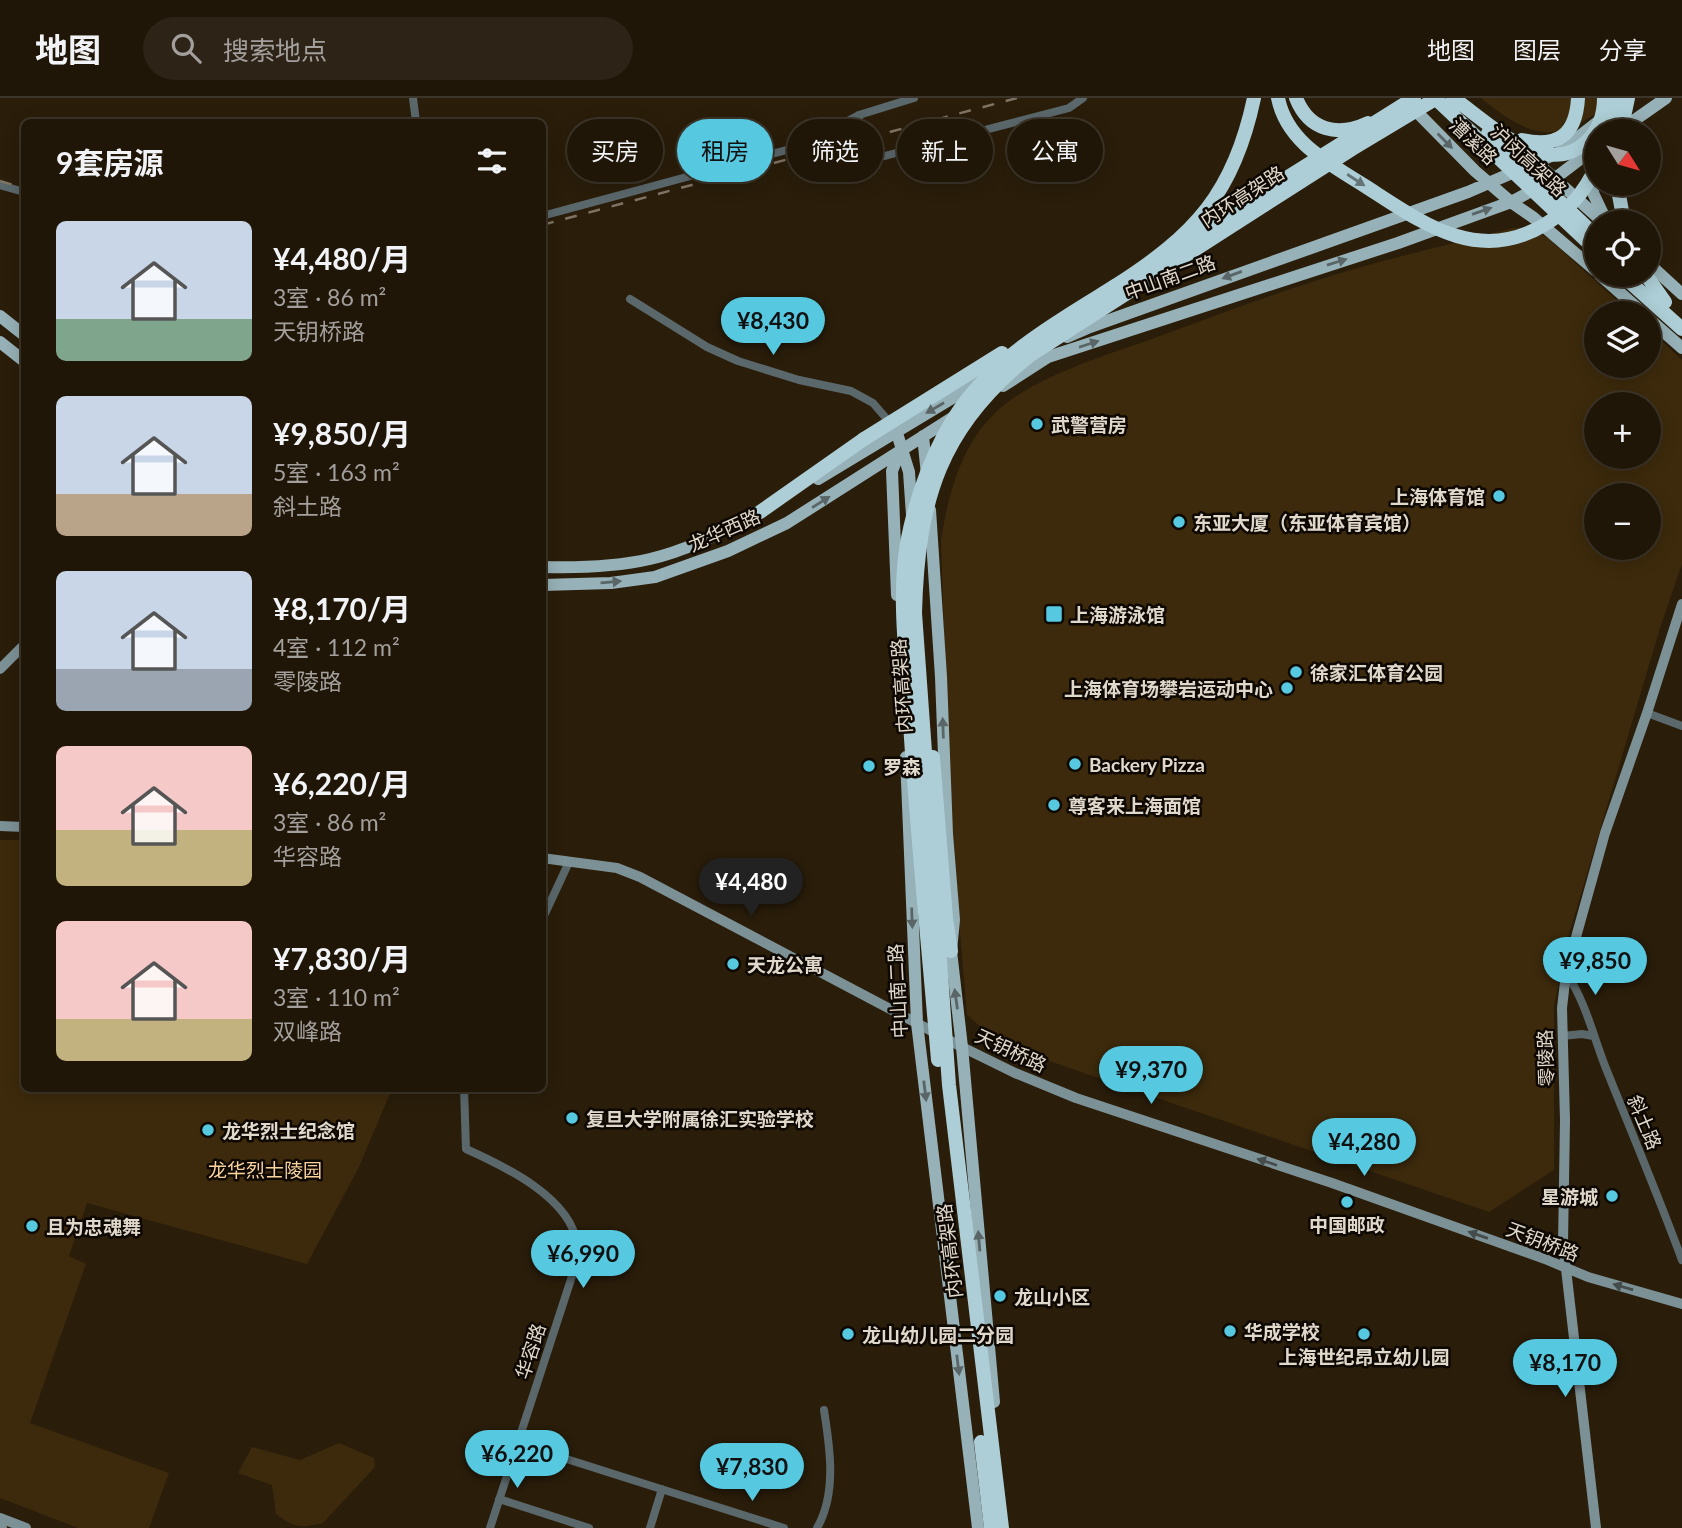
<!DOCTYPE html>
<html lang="zh">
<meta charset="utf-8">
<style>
:root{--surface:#201608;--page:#2d2316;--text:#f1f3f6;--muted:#a29f9c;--line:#3d3529;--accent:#56c9e1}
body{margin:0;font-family:Lato,"Noto Sans SC",sans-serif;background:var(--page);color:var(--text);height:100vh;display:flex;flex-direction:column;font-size:26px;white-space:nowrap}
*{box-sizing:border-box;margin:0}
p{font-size:23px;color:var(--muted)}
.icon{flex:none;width:38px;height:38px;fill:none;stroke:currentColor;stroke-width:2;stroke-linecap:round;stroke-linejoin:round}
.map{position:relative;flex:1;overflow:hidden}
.drawer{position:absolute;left:21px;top:21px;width:525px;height:973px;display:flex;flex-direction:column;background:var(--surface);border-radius:10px;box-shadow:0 4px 18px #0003,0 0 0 2px var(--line)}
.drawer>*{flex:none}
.top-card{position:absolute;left:567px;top:21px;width:665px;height:63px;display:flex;gap:14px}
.needle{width:46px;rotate:127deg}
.tools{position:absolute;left:1584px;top:21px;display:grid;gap:14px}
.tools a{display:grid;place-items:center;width:77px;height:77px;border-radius:50%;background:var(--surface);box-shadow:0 4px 18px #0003,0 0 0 2px var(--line);font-size:35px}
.price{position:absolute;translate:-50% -60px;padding:0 16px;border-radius:24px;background:var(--accent);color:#111;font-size:23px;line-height:46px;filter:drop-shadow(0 2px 4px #0008)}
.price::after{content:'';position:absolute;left:50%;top:42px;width:21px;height:16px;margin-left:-10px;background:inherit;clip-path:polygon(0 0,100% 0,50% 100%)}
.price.active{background:#222;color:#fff}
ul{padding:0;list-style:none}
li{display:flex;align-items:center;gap:21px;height:175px;padding:0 35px}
li span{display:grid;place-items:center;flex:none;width:196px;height:140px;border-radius:10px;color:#555}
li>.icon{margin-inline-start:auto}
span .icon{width:84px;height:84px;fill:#fffc;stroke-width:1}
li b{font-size:30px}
h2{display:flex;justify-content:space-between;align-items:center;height:84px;padding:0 35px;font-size:30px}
.tag{padding:0 24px;border-radius:32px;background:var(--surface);box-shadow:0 4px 18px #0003,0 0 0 2px var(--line);font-size:24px;line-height:63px}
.tag.active{background:var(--accent);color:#111}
header{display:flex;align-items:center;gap:42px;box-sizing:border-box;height:98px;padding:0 35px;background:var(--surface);border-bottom:2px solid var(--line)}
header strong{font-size:33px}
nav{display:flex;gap:38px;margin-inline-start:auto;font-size:24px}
.search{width:490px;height:63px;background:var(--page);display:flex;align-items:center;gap:18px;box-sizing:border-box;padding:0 24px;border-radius:38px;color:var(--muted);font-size:26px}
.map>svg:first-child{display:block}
.green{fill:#3d2a0c;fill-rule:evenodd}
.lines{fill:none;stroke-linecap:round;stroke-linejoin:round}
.street{stroke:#5b686b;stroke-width:8}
.secondary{stroke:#7c9196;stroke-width:10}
.primary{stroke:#96b1b7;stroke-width:12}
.highway{stroke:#adced6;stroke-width:14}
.rail{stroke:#7f7464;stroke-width:2.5;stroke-dasharray:12 12;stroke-linecap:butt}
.highway-bridge{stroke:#adced6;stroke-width:14}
.oneway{fill:#596566}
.oneway2{fill:#657577}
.oneway3{fill:#454c4c}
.poi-dot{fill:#56c9e1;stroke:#0e0803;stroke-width:2.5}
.labels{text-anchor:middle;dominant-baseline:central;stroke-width:5;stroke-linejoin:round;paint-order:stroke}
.street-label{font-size:19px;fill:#e1d8cc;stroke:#0e0803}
.poi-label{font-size:19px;font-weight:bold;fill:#e1d8cc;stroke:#0e0803;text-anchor:start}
.park-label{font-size:19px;fill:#fad29b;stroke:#0e0803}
</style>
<header>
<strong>地图</strong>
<div class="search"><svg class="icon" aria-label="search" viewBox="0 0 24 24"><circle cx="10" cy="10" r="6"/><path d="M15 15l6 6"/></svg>搜索地点</div>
<nav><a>地图</a><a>图层</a><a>分享</a></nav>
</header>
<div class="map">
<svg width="1682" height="1430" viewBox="0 0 1682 1430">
<rect width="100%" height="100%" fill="#2a1d0a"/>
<path class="green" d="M 1481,0 L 1617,0 C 1560,45 1537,46 1481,0 Z
M 1513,130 L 1528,130 L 1548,140 L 1631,215 L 1596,215 L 1596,268 L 1648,268 L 1649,231 L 1682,262 L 1682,466 L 1661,527 L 1569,836 L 1554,908 L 1554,1072 L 1489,1114 L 1029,956 L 990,937 L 967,917 L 949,703 L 941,442 C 948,398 960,350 993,317 C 1028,281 1101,259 1149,242 C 1210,220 1271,196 1334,177 C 1392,159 1453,146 1513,130 ZM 1596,306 L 1648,306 L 1648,359 L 1596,359 ZM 1596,397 L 1648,397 L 1648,450 L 1596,450 Z
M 0,742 L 24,742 L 24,990 L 392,991 L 358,1071 L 307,1166 L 87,1105 L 69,1158 L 86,1166 L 30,1325 L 169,1375 L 149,1430 L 78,1430 L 0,1400 Z
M 339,1345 L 374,1360 L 375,1369 L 323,1425 C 301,1430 294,1430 276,1416 L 272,1387 L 238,1375 L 252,1349 L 300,1362 Z"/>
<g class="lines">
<path class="street" d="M 413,0 L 416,24
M 859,17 C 860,32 855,57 873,61 L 1069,10 L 1083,0
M 0,87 L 24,94
M 542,118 L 798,49 L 859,17 L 914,0
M 630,201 L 707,249 L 738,263 L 799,282 L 851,293 L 873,305 L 892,327
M 1647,615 L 1682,628
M 542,822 L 569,764
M 1566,875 C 1585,902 1593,937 1605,968 C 1631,1033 1658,1097 1682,1162
M 1562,938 L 1582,936 L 1593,938
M 464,990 L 466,1051 C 504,1068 572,1100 577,1147 C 578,1154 576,1162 575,1169 L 490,1430
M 516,1345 L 784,1430
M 499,1401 L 589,1430
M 650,1430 L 662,1391
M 817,1430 C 837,1395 830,1350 824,1312"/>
<path class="secondary" d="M 0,571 L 24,547
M 0,728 L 24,729
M 542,760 L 617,770 L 640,779 L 962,949 L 1015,975 L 1076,1000 L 1332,1085 L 1545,1161 L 1588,1179 L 1682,1206
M 0,1420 L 26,1430
M 0,1429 L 2,1430
M 1596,1430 L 1563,1145 L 1565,1022 L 1562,910 L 1566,875 L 1605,735 L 1647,615 L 1682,506"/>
<path class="primary" d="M 1409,6 L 1475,73 L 1511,104 L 1534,120 L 1596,173
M 1619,33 L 1666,0
M 1517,47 L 1603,124
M 1594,77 L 1593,95 L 1604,118
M 1648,165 L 1682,196
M 1600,177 L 1643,215
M 0,218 L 24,237
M 1648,220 L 1682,250
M 1067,239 L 1090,229 L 1468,94 L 1558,55 L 1599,23
M 0,244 L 24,263
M 1003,288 L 1048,259 L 1398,145 L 1511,104 L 1554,81 L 1596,49
M 896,332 L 909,374 L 912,417
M 923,338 L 927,377
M 818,381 L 982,282
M 930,412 L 941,579 L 947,736 L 954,822 L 951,853 L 962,949 L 994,1304
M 542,469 C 578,470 615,469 650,461 C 689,452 734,429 768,409
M 542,487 L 611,485 L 655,479 L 728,453 L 787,425 L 955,318
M 897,497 L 892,373 L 900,353
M 906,659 L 917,925 L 978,1430"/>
<path class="highway" d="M 1296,0 C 1309,33 1338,39 1368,25
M 1617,86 L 1624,124
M 1622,177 L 1682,231
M 1646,177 L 1665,204
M 1115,188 C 1195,137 1234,95 1254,0
M 760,414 L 864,341
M 933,659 L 946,820 L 951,853"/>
<path class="rail" d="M 0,83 L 24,90
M 542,127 L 1017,0"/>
<path class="highway-bridge" d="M 1278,0 C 1287,45 1329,65 1365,88 C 1421,124 1477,167 1544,127 C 1569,112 1584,95 1596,69
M 1435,0 L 1596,152
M 1453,0 C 1487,23 1545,83 1586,44 C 1598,33 1604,17 1604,0
M 1609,33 L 1618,0
M 1621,33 L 1628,0
M 1488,35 L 1596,138
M 1522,42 C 1558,50 1576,37 1578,0
M 1152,164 L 1414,0
M 864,341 L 1002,255
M 938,962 C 928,844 916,727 909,609 C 906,555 898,498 907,445 C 916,398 934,347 962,308 C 1001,255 1060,222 1115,188
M 981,1344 L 991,1430
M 1002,1430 L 949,987 L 915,515 C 918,402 940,328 1032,256 L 1352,51 L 1437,0"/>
</g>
<defs><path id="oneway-solid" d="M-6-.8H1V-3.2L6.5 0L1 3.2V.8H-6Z" transform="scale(1.75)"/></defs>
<g class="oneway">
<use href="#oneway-solid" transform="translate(1445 43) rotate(45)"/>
<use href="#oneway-solid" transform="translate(1482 113) rotate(-19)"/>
<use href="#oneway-solid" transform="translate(1337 164) rotate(-17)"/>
<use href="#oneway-solid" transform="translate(1232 177) rotate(160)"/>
<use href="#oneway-solid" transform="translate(1089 246) rotate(-18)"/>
<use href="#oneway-solid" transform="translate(935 310) rotate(150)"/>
<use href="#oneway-solid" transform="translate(821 404) rotate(-32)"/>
<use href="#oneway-solid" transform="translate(611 484) rotate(-5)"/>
<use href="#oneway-solid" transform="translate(943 630) rotate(-92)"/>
<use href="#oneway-solid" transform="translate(912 820) rotate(88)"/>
<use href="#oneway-solid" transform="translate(956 901) rotate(-98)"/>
<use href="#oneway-solid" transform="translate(925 993) rotate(83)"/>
<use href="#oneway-solid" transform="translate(979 1143) rotate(-95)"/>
<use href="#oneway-solid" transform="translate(958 1267) rotate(83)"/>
</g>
<use class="oneway2" href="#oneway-solid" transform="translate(1356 82) rotate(33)"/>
<g class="oneway3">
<use href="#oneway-solid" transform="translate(1267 1064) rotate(-162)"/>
<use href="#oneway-solid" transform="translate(1478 1137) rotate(-161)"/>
<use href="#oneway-solid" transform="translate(1623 1189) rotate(-164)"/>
</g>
<g class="poi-dot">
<circle cx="1037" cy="326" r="7"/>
<circle cx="1499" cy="398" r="7"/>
<circle cx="1179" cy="424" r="7"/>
<rect x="1045" y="507" width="18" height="18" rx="3.5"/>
<circle cx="1296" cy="574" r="7"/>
<circle cx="1287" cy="590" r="7"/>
<circle cx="1075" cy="666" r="7"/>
<circle cx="869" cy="668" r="7"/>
<circle cx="1054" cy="707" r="7"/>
<circle cx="733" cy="866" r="7"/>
<circle cx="572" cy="1020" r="7"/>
<circle cx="208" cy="1032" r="7"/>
<circle cx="1612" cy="1098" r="7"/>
<circle cx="1347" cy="1104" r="7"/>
<circle cx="32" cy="1128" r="7"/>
<circle cx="1000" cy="1198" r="7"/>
<circle cx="1230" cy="1233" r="7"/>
<circle cx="848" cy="1236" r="7"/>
<circle cx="1364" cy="1236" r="7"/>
</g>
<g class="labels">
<g class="street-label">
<text transform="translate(1474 43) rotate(44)">漕溪路</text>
<text transform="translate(1529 62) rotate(43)">沪闵高架路</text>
<text transform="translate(1242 98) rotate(-33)">内环高架路</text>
<text transform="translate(1170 179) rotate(-20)">中山南二路</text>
<text transform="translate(724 432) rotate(-24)">龙华西路</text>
<text transform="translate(901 588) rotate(-94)">内环高架路</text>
<text transform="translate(897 893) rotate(-93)">中山南二路</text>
<text transform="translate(1011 952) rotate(25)">天钥桥路</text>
<text transform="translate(1545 960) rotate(-92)">零陵路</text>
<text transform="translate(1645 1024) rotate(67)">斜土路</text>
<text transform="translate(1543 1143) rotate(21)">天钥桥路</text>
<text transform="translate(949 1153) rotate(-97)">内环高架路</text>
<text transform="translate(530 1253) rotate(-72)">华容路</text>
</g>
<g class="poi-label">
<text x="1051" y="326">武警营房</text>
<text x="1485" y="398" text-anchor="end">上海体育馆</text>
<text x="1193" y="424">东亚大厦（东亚体育宾馆）</text>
<text x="1070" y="516">上海游泳馆</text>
<text x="1310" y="574">徐家汇体育公园</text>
<text x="1273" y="590" text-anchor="end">上海体育场攀岩运动中心</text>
<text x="1089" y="666">Backery Pizza</text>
<text x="883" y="668">罗森</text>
<text x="1068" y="707">尊客来上海面馆</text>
<text x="747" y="866">天龙公寓</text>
<text x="586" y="1020">复旦大学附属徐汇实验学校</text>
<text x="222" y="1032">龙华烈士纪念馆</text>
<text x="1598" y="1098" text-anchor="end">星游城</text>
<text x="1347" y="1126" text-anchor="middle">中国邮政</text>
<text x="46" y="1128">且为忠魂舞</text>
<text x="1014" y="1198">龙山小区</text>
<text x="1244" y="1233">华成学校</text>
<text x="862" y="1236">龙山幼儿园二分园</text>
<text x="1364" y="1258" text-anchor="middle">上海世纪昂立幼儿园</text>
</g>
<g class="park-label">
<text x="265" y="1071">龙华烈士陵园</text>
</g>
</g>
</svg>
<div class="tools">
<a><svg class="needle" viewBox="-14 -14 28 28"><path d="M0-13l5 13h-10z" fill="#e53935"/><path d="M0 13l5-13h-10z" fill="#a29f9c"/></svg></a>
<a><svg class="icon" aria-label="locate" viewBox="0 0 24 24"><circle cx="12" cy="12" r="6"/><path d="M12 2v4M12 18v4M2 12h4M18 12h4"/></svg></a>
<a><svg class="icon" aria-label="layers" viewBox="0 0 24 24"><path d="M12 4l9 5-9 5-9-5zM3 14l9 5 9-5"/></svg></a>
<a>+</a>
<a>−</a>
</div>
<b class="price" style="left:773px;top:259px">¥8,430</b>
<b class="price active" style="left:751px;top:820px">¥4,480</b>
<b class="price" style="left:1595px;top:899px">¥9,850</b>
<b class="price" style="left:1151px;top:1008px">¥9,370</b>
<b class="price" style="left:1364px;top:1080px">¥4,280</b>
<b class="price" style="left:583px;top:1192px">¥6,990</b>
<b class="price" style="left:1565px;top:1301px">¥8,170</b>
<b class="price" style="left:517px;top:1392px">¥6,220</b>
<b class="price" style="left:752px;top:1405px">¥7,830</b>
<div class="top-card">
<a class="tag">买房</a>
<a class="tag active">租房</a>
<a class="tag">筛选</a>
<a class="tag">新上</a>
<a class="tag">公寓</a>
</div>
<section class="drawer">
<h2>9套房源<svg class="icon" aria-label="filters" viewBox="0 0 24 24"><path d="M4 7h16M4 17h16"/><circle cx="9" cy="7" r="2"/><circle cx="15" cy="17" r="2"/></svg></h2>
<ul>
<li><span style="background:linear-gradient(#c9d6e8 70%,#7fa58c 0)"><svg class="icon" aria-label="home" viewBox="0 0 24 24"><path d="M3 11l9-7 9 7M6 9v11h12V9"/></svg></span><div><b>¥4,480/月</b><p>3室 · 86 m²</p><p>天钥桥路</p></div></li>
<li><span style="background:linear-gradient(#c9d6e8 70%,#b9a48a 0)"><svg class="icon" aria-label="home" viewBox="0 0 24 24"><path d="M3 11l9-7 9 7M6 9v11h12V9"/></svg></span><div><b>¥9,850/月</b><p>5室 · 163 m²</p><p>斜土路</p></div></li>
<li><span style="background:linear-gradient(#c9d6e8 70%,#9aa5b1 0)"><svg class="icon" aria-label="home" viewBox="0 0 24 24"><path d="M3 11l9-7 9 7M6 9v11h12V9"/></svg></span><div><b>¥8,170/月</b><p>4室 · 112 m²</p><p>零陵路</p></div></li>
<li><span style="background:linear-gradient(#f6c9c9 60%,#c2b280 0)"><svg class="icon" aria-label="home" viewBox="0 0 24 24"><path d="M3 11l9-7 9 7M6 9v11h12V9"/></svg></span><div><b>¥6,220/月</b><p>3室 · 86 m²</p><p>华容路</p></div></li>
<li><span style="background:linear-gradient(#f6c9c9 70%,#c2b280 0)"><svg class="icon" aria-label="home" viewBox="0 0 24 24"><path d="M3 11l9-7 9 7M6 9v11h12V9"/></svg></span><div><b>¥7,830/月</b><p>3室 · 110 m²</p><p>双峰路</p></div></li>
</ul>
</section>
</div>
